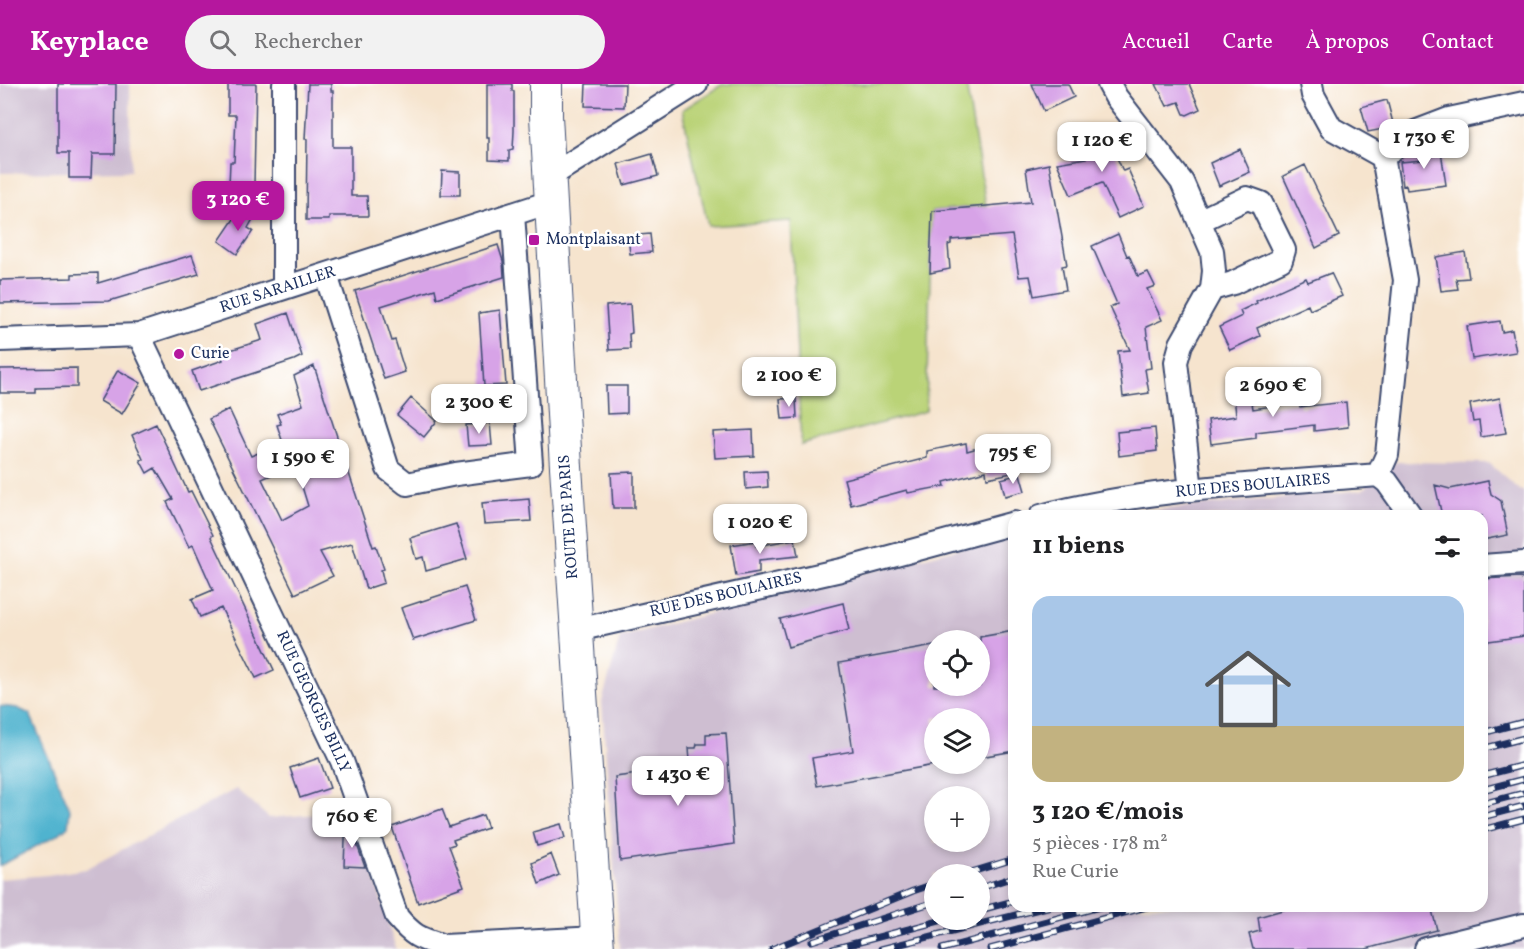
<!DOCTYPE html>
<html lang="fr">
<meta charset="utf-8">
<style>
:root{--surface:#fff;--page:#f2f2f2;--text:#202124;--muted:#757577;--line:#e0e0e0;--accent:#b5179e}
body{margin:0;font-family:Vollkorn,serif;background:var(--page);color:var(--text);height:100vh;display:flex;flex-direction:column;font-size:22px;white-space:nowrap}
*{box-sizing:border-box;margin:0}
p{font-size:20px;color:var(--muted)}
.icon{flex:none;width:33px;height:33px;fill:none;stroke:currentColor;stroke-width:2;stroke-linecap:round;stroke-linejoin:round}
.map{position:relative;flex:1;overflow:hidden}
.details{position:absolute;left:1008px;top:426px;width:480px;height:402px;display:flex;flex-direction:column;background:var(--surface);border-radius:18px;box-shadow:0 3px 9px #0003}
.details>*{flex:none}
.buttons{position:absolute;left:924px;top:546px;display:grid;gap:12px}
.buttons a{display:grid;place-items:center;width:66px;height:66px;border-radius:50%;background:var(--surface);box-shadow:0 3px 9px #0003;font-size:30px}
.price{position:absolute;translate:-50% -51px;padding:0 14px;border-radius:12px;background:#fff;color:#222;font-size:20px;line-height:39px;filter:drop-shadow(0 2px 3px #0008)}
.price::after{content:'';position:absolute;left:50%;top:36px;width:18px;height:14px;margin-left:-9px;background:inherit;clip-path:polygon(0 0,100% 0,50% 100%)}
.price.on{background:var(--accent);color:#fff}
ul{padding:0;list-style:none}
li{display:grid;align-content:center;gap:12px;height:318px;padding:0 24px}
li+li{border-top:2px solid var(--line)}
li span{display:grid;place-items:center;height:186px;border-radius:18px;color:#555}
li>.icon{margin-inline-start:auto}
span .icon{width:108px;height:108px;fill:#fffc;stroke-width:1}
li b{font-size:26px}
h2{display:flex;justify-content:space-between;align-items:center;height:72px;padding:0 24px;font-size:26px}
header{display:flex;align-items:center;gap:36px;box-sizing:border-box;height:84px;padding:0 30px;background:var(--accent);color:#fff}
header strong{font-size:28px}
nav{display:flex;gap:33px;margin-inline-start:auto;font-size:21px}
.search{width:420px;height:54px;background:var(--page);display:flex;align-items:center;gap:15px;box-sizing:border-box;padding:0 21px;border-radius:33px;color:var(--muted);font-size:22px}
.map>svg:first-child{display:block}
.industrial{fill:#cebed1;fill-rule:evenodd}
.green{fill:#bad377;stroke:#6a816a;stroke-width:1.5}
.water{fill:#50b3cf;stroke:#367196;stroke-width:1.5}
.building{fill:#d7a3e7;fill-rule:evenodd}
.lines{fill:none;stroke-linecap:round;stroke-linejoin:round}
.minor-casing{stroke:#3c4a6f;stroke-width:26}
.secondary-casing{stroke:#3c4a6f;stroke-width:34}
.minor{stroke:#fff;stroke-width:22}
.secondary{stroke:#fff;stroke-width:32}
.rail-casing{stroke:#1b2f5e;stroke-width:7}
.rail{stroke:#fff;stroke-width:4.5;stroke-dasharray:14;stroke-linecap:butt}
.poi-dot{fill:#b5179e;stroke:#fff;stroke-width:2}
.labels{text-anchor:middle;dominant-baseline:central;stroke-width:5;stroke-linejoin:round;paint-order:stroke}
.poi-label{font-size:16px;fill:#1b2f5e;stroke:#fff;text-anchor:start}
.street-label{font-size:16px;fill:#1b2f5e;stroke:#fff}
</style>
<header>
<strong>Keyplace</strong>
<div class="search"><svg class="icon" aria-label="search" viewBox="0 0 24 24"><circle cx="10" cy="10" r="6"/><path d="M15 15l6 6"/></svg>Rechercher</div>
<nav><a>Accueil</a><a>Carte</a><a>À propos</a><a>Contact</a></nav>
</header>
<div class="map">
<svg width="1524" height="865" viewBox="0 0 1524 865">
<rect width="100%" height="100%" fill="#fff"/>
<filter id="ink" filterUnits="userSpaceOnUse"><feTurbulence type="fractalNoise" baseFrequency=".0167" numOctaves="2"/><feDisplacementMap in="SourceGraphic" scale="12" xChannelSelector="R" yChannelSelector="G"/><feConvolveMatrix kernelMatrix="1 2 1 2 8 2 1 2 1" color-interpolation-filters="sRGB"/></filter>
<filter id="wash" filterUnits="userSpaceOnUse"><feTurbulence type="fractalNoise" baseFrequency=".008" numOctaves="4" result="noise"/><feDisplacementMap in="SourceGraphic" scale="24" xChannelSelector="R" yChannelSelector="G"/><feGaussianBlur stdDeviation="1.35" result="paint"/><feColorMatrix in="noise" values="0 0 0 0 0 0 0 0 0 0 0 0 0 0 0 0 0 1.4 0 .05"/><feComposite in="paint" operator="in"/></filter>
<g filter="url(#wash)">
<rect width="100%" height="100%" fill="#f6e4ce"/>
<path class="industrial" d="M 0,0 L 130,0 L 131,87 L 0,89 Z
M 1396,378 L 1489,379 L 1521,407 L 1524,407 L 1524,865 L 620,865 L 602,618 L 620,553 L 1014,450 L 1014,822 L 1482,822 L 1482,432 L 1091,432 L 1362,406 ZM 934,556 L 980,556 L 980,602 L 934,602 ZM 934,634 L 980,634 L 980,680 L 934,680 ZM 934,712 L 980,712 L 980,758 L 934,758 ZM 934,790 L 980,790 L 980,836 L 934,836 Z
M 236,705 L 269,734 L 354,727 L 396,865 L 0,865 L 0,795 L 48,791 L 86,785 Z"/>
<path class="green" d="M 723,0 L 966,0 L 986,122 L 932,127 L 926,327 L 801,361 L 791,137 L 708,142 L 682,26 Z"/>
<path class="water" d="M 0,622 L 17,624 L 30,630 L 70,725 L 68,742 L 59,750 L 0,782 Z"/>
<g id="blocks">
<path class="building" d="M 58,0 L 116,0 L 115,70 L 92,70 L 91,94 L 69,94 L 69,69 L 58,69 Z
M 228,0 L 256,0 L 254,101 L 229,101 L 230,78 L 234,78 L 236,31 L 228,31 Z
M 308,0 L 331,0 L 331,7 L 333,7 L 333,63 L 351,63 L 351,112 L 367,112 L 368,132 L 329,132 L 329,136 L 306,136 L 307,55 L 305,55 Z
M 487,0 L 512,0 L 512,7 L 514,7 L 514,47 L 513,65 L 509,66 L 509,77 L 489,76 L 489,54 L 487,54 Z
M 586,0 L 625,0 L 624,23 L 585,22 Z
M 1032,0 L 1068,0 L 1074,13 L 1044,27 Z
M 1156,0 L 1189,0 L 1200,25 L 1187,31 L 1184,30 L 1179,18 L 1167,22 Z
M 1387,16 L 1394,43 L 1368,48 L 1361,23 Z
M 1103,43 L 1123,87 L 1128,85 L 1144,122 L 1118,134 L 1102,99 L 1071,111 L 1057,79 L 1086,74 L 1077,54 Z
M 1440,61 L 1446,101 L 1407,106 L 1406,101 L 1403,102 L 1400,78 L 1424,76 L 1423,64 Z
M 1240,65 L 1250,88 L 1219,102 L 1210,79 Z
M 652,70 L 658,92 L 624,101 L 618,80 Z
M 1049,80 L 1067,181 L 1062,182 L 1066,206 L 1034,212 L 1030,192 L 1019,193 L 1012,151 L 951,156 L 951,160 L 948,161 L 950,185 L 930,189 L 932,127 L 1031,118 L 1026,85 Z
M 1305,81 L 1339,152 L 1316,164 L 1283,92 Z
M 442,87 L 460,88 L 460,111 L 441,111 Z
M 240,126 L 253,135 L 248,144 L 253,147 L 237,170 L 219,157 Z
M 650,150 L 652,168 L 630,170 L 628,152 Z
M 1118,150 L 1127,172 L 1129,171 L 1138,192 L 1148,188 L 1155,202 L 1147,205 L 1162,236 L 1146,243 L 1151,284 L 1145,285 L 1149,309 L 1123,313 L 1118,267 L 1130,266 L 1110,223 L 1117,220 L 1092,162 Z
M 498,161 L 503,177 L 504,193 L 437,214 L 435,205 L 381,222 L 392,257 L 395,256 L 405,288 L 384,295 L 355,207 Z
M 1465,168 L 1469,194 L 1456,195 L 1458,205 L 1441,207 L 1436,173 Z
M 192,171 L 199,190 L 109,217 L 0,219 L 0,196 L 72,194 L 72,190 L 98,189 L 98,199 Z
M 1331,189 L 1342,212 L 1310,226 L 1308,221 L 1257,244 L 1260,252 L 1230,266 L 1219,243 L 1242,232 L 1240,227 L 1257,219 L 1256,217 L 1306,194 L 1308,198 Z
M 630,220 L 632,249 L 629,250 L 630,265 L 609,266 L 606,222 Z
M 500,226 L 506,301 L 484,302 L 479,229 Z
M 288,229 L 302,272 L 294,276 L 199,307 L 192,287 L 223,276 L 221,269 L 262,256 L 257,240 Z
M 1500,237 L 1502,248 L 1512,246 L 1516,268 L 1472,275 L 1467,242 Z
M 314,282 L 373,463 L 376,462 L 384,485 L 381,486 L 384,499 L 366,505 L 352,459 L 320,468 L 333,492 L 295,510 L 209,335 L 229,325 L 251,372 L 283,359 L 277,341 L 281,340 L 277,330 L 303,321 L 294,292 ZM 295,380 L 308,422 L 282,436 L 262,395 Z
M 77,284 L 77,303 L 36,304 L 36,309 L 0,309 L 0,285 Z
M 118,286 L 141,299 L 122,330 L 100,317 Z
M 1249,299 L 1253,325 L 1299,318 L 1300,323 L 1346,318 L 1348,343 L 1314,347 L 1314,341 L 1256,348 L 1256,354 L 1211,360 L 1208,336 L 1236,332 L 1233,300 Z
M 606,302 L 627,302 L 627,329 L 607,330 Z
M 411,314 L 437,337 L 424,353 L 397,331 Z
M 796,314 L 797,334 L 782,335 L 780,315 Z
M 1500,314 L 1506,349 L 1481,353 L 1479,337 L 1473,338 L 1470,320 Z
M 490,339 L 492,361 L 468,362 L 466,341 Z
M 156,340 L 188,408 L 191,407 L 213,451 L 211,453 L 274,586 L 256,594 L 221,524 L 200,533 L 192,515 L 213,506 L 193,461 L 189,463 L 167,418 L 173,415 L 155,384 L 147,389 L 140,376 L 143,375 L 132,351 Z
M 1155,344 L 1157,367 L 1119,372 L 1117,348 Z
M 753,346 L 754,372 L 715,374 L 713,348 Z
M 966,359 L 967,367 L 992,360 L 996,376 L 1009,373 L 1012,389 L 987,394 L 986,387 L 944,398 L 945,402 L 908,409 L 907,406 L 851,421 L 844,395 L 927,374 L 927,367 Z
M 767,387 L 768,403 L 746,405 L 745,388 Z
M 634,388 L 634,424 L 613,424 L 611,389 Z
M 1020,390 L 1025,407 L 1005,412 L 1001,395 Z
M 1488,397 L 1491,410 L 1501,417 L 1508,451 L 1482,456 L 1482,432 L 1442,432 L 1435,401 L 1450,405 Z
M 529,415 L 531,437 L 484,440 L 482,419 Z
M 456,440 L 467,475 L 426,487 L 423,473 L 416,475 L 410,454 Z
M 795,455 L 798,472 L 759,476 L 759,488 L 736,492 L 731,461 L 756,457 L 756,462 Z
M 1521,493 L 1522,495 L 1524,495 L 1524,552 L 1482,558 L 1482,495 Z
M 465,503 L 476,536 L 413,556 L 401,524 Z
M 843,519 L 849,546 L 788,563 L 780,535 Z
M 1014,547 L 1014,667 L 980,673 L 980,634 L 934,634 L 934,681 L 817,702 L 812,674 L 853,667 L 839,579 L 934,562 L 934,602 L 980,602 L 980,553 Z
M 726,649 L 734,760 L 620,777 L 615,693 L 638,690 L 638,698 L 691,689 L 689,664 L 696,664 L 697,660 L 706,660 L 706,650 Z
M 319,674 L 330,704 L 300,714 L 290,684 Z
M 442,725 L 449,743 L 483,731 L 488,744 L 453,756 L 455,760 L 449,762 L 464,802 L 418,819 L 392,743 Z
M 346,730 L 365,783 L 344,782 Z
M 561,740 L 565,754 L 537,762 L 533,748 Z
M 551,770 L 559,791 L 539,800 L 532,779 Z
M 1297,822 L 1431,822 L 1437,846 L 1366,865 L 1253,865 L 1249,850 L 1260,847 L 1258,833 Z"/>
</g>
</g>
<g filter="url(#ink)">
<use href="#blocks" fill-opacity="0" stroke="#3c4a6f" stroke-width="1.5"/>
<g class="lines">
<defs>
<path id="minor" d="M 1109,0 L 1116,13 L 1182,98 L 1212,167 L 1214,187 L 1212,205 L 1181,260 L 1176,278 L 1191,406
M 1311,0 L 1313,11 L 1331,44 L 1383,73 L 1405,196 L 1387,371 L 1378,391
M 1383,73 L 1415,48 L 1449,35 L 1524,19
M 549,93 L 696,0
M 1199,137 L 1247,114 L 1261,119 L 1284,166 L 1281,176 L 1233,199 L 1212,205
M 326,191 L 388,385 L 407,400 L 456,390 L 531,380 L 513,130
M 284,204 L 284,0
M 139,251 L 342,677 L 397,833 C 414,853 419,854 444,862 L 597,854
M 0,256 L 139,251 L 550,118
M 1041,432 C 1150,403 1266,400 1378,391 L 1387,398 L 1411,432
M 1482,482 L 1524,479
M 577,546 L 841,486 L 1014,439
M 1426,865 L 1524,841"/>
<path id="secondary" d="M 546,0 L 546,32 L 566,383 L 598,865"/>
</defs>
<use href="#minor" class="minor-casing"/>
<use href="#secondary" class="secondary-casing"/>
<use href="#minor" class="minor"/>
<use href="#secondary" class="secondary"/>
<defs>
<path id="rail" d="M 1482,649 L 1524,638
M 1482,665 L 1524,654
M 1482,692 L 1524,681
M 1482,706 L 1524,695
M 1482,720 L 1524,709
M 1482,733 L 1524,722
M 1482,746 L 1524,735
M 965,790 L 1014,775
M 980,804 L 1014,793
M 980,826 L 1014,817
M 812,857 L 934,818
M 772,865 L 913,807 L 934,800
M 833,865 L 943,836
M 881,865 L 1051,822
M 942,865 L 1103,822
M 990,865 L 1150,822"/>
</defs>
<use href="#rail" class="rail-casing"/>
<use href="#rail" class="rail"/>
</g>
</g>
<g class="poi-dot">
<rect x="528" y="150" width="12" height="12" rx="3"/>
<circle cx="179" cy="270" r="6"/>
</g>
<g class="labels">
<g class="poi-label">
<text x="546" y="156">Montplaisant</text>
<text x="191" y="270">Curie</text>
</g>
<g class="street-label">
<text transform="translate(278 206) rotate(-18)">RUE SARAILLER</text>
<text transform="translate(1253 402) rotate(-5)">RUE DES BOULAIRES</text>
<text transform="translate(569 433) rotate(-94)">ROUTE DE PARIS</text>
<text transform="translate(726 511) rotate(-13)">RUE DES BOULAIRES</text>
<text transform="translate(313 618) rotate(65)">RUE GEORGES BILLY</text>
</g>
</g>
</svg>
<div class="buttons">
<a><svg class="icon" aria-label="locate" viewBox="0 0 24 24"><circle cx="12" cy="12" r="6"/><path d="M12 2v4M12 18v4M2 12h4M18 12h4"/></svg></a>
<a><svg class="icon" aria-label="layers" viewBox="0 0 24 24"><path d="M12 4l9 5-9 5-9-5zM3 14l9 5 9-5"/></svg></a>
<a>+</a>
<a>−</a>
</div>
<b class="price" style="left:1424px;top:86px">1 730 €</b>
<b class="price" style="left:1102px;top:89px">1 120 €</b>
<b class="price on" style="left:238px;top:148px">3 120 €</b>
<b class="price" style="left:789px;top:324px">2 100 €</b>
<b class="price" style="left:1273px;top:334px">2 690 €</b>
<b class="price" style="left:479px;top:351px">2 300 €</b>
<b class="price" style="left:1013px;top:401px">795 €</b>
<b class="price" style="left:303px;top:406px">1 590 €</b>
<b class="price" style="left:760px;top:471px">1 020 €</b>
<b class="price" style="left:678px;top:723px">1 430 €</b>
<b class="price" style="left:352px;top:765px">760 €</b>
<section class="details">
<h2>11 biens<svg class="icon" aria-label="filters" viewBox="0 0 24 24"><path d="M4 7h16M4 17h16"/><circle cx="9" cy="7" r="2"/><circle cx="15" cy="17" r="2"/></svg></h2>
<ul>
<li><span style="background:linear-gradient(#a9c7e8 70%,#c2b280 0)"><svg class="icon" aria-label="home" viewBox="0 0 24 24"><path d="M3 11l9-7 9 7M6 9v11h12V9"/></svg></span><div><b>3 120 €/mois</b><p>5 pièces · 178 m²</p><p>Rue Curie</p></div></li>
</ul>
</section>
</div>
